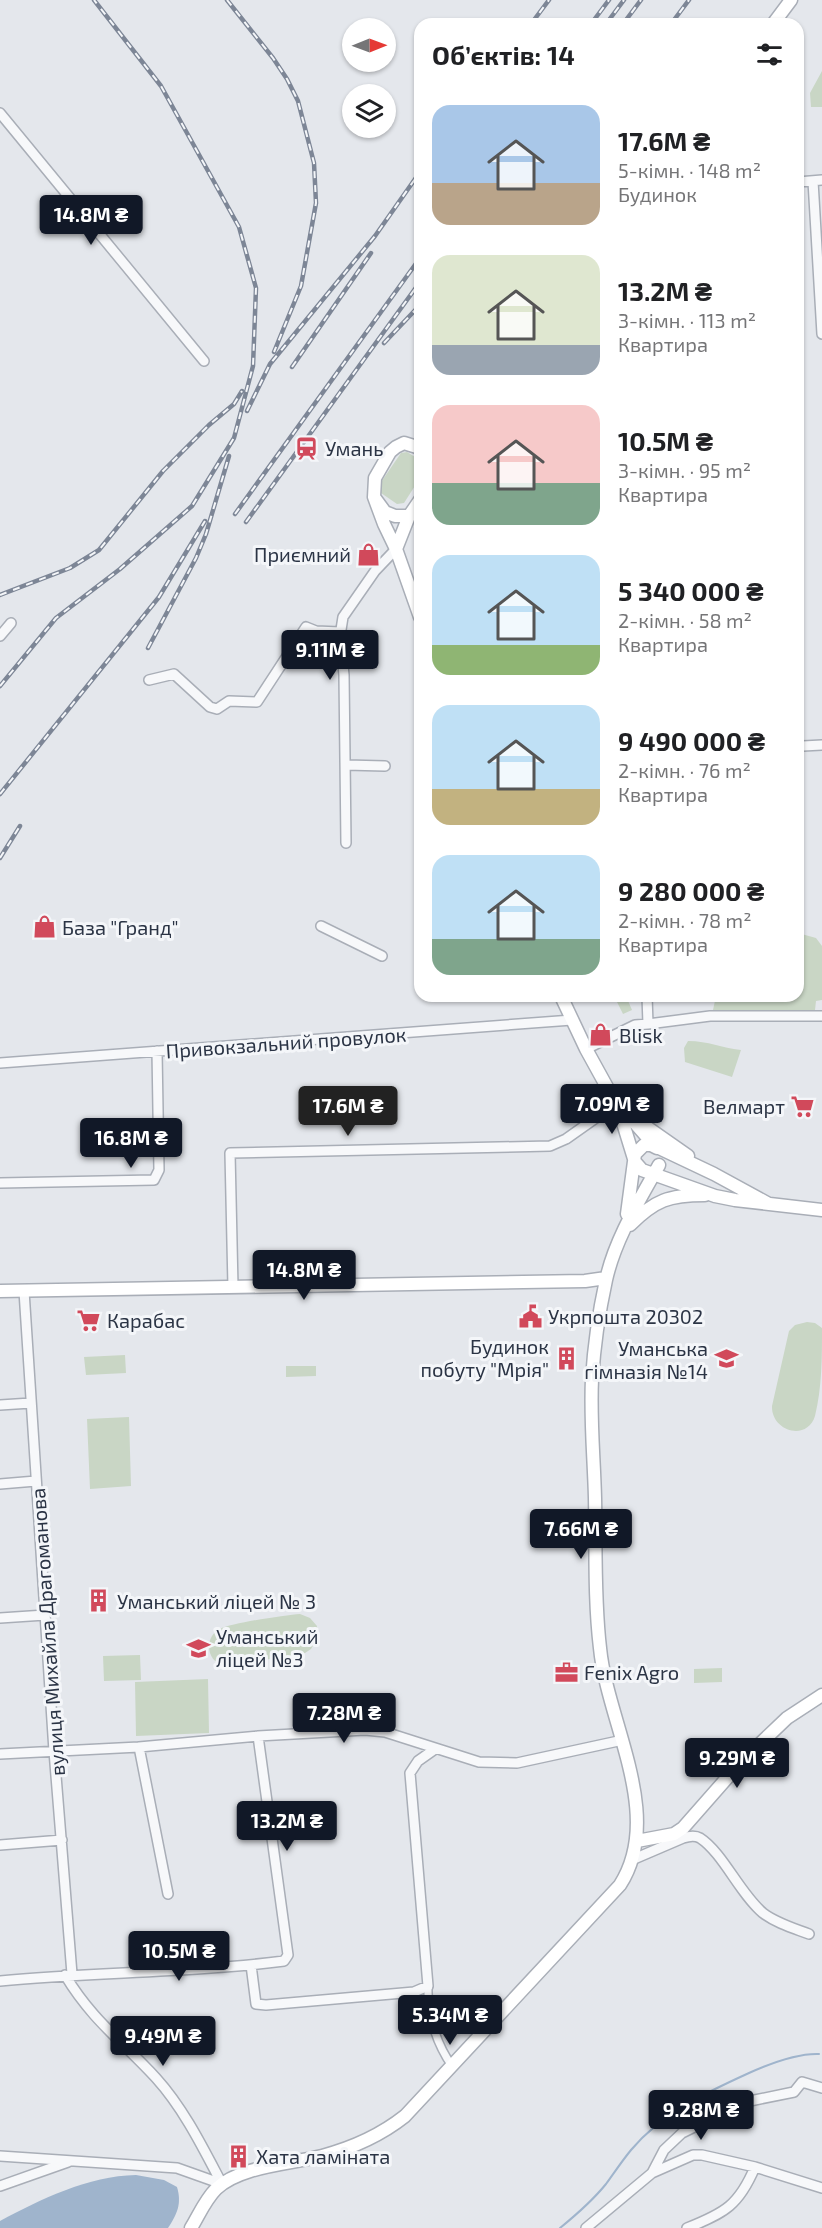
<!DOCTYPE html>
<html lang="uk">
<meta charset="utf-8">
<style>
:root{--surface:#fff;--page:#f2f2f2;--text:#202124;--muted:#757577;--accent:#111827}
body{margin:0;font-family:"Exo 2",sans-serif;background:var(--page);color:var(--text);height:100vh;display:flex;flex-direction:column;font-size:22px;white-space:nowrap}
*{box-sizing:border-box;margin:0}
p{font-size:20px;color:var(--muted)}
.icon{flex:none;width:33px;height:33px;fill:none;stroke:currentColor;stroke-width:2;stroke-linecap:round;stroke-linejoin:round}
.map{position:relative;flex:1;overflow:hidden}
.sheet{position:absolute;left:414px;top:18px;width:390px;height:984px;display:flex;flex-direction:column;background:var(--surface);border-radius:18px;box-shadow:0 2px 4px #0004}
.sheet>*{flex:none}
.needle{width:39px;rotate:89deg}
.tools{position:absolute;left:342px;top:18px;display:grid;gap:12px}
.tools a{display:grid;place-items:center;width:54px;height:54px;border-radius:50%;background:var(--surface);box-shadow:0 2px 4px #0004;font-size:30px}
.price{position:absolute;translate:-50% -51px;padding:0 14px;border-radius:6px;background:var(--accent);color:#fff;font-size:20px;line-height:39px;filter:drop-shadow(0 2px 3px #0008)}
.price::after{content:'';position:absolute;left:50%;top:36px;width:18px;height:14px;margin-left:-9px;background:inherit;clip-path:polygon(0 0,100% 0,50% 100%)}
.price.selected{background:#222;color:#fff}
ul{padding:0;list-style:none}
li{display:flex;align-items:center;gap:18px;height:150px;padding:0 18px}
li span{display:grid;place-items:center;flex:none;width:168px;height:120px;border-radius:18px;color:#555}
li>.icon{margin-inline-start:auto}
span .icon{width:72px;height:72px;fill:#fffc;stroke-width:1}
li b{font-size:26px}
h2{display:flex;justify-content:space-between;align-items:center;height:72px;padding:0 18px;font-size:26px}
.map>svg:first-child{display:block}
.green{fill:#c9d6c5}
.water{fill:#9fb4cc}
.lines{fill:none;stroke-linecap:round;stroke-linejoin:round}
.stream{stroke:#9fb4cc;stroke-width:2}
.pedestrian-casing{stroke:#a9aeb7;stroke-width:10}
.minor-casing{stroke:#a9aeb7;stroke-width:12}
.secondary-casing{stroke:#a9aeb7;stroke-width:15}
.pedestrian{stroke:#f7f8fa;stroke-width:7}
.minor{stroke:#f7f8fa;stroke-width:9}
.secondary{stroke:#fff;stroke-width:12}
.rail-casing{stroke:#7d8696;stroke-width:4.5}
.rail{stroke:#f4f6f9;stroke-width:2;stroke-dasharray:7;stroke-linecap:butt}
.labels{text-anchor:middle;dominant-baseline:central;stroke-width:6;stroke-linejoin:round;paint-order:stroke}
.poi-label{font-size:20px;fill:#2b3445;stroke:#f4f6f9;text-anchor:start}
.street-label{font-size:20px;fill:#2b3445;stroke:#f4f6f9}
</style>
<div class="map">
<svg width="822" height="2228" viewBox="0 0 822 2228">
<rect width="100%" height="100%" fill="#e4e7ec"/>
<path class="green" d="M 822,71 L 822,107 L 811,107 L 810,93 Z
M 407,452 L 420,460 L 420,478 L 404,503 L 397,504 L 381,493 L 379,485 L 401,453 Z
M 798,933 L 816,938 L 822,946 L 822,1000 L 816,1001 L 815,1010 L 713,1010 L 716,996 L 798,996 Z
M 614,996 L 626,996 L 632,1010 L 623,1014 Z
M 688,1041 C 709,1041 721,1048 741,1050 L 732,1077 L 685,1062 L 684,1048 Z
M 807,1322 L 815,1323 L 822,1328 C 822,1357 822,1388 815,1416 C 807,1442 771,1431 772,1406 L 789,1331 L 795,1325 Z
M 125,1355 L 126,1373 L 86,1375 L 84,1357 Z
M 286,1366 L 316,1366 L 316,1376 L 286,1377 Z
M 129,1417 L 131,1486 L 90,1489 L 87,1419 Z
M 300,1614 L 310,1618 L 317,1626 L 318,1637 L 311,1649 L 305,1653 L 229,1666 C 220,1665 213,1662 210,1653 C 207,1644 211,1633 220,1629 C 231,1623 286,1615 300,1614 Z
M 140,1655 L 141,1680 L 104,1681 L 103,1656 Z
M 722,1668 L 722,1682 L 694,1683 L 694,1669 Z
M 208,1679 L 209,1733 L 136,1736 L 135,1682 Z"/>
<path class="water" d="M 136,2175 L 164,2180 L 177,2187 C 182,2204 177,2214 168,2228 L 0,2228 L 0,2221 C 41,2199 88,2176 136,2175 Z"/>
<g class="lines">
<path class="stream" d="M 560,2228 C 576,2215 593,2200 606,2184 C 614,2173 622,2161 631,2150 C 662,2113 705,2093 749,2073 C 769,2064 796,2053 819,2054"/>
<defs>
<path id="pedestrian" d="M 428,1986 C 427,2014 436,2043 452,2066"/>
<path id="minor" d="M 0,113 L 204,361
M 813,181 L 822,334
M 798,182 L 822,180
M 0,636 L 11,623
M 149,680 L 174,674 L 210,707 L 217,709 L 229,701 L 257,702 L 306,627 L 316,631 L 340,632
M 803,746 L 822,745
M 346,765 L 385,766
M 346,843 L 344,675 L 340,636 L 343,617 L 375,571 L 396,549
M 321,926 L 382,956
M 647,996 L 648,1024
M 586,1049 L 635,1025 L 648,1024 L 710,1016 L 822,1016
M 0,1063 L 572,1020
M 0,1183 L 154,1180 L 159,1170 L 157,1051
M 233,1287 L 230,1153 L 550,1146 L 566,1139 L 617,1103
M 24,1291 L 54,1751 L 72,1974
M 0,1405 L 31,1403
M 0,1484 L 36,1481
M 0,1618 L 45,1615
M 139,1747 L 168,1894
M 0,1754 L 139,1747 L 258,1736 L 365,1730 L 385,1732 L 479,1762 L 517,1763 L 623,1740
M 0,1845 L 62,1840
M 634,1859 L 683,1838 C 689,1836 695,1835 700,1838 C 723,1853 740,1894 763,1913 C 776,1923 793,1928 809,1934
M 251,1965 L 256,2004 L 266,2005 L 414,1992 L 428,1986 L 410,1773 L 418,1761 L 435,1749
M 65,1975 C 92,2020 122,2041 156,2078 C 184,2109 203,2148 222,2184
M 0,1981 C 94,1972 190,1973 284,1961 L 288,1955 L 258,1736
M 0,2156 L 177,2168 L 222,2184
M 652,2173 L 693,2155 L 702,2155 L 755,2167 L 822,2188
M 0,2186 L 68,2162
M 586,2228 L 652,2173 L 664,2150 L 682,2133 L 745,2102 L 794,2092 L 802,2082 L 822,2088
M 687,2228 C 725,2213 739,2205 755,2167"/>
<path id="secondary" d="M 773,24 L 791,0
M 374,497 L 384,524 L 396,549 L 420,617
M 409,516 L 395,516 L 385,512 L 374,497 L 375,478 L 390,452 L 396,447 L 404,443 L 420,448
M 396,549 L 409,516 L 420,500
M 561,996 L 586,1049 L 613,1098 L 655,1146 L 714,1174 L 769,1204
M 619,1110 L 635,1162 L 642,1170 L 715,1196 L 735,1200 L 822,1210
M 638,1121 L 688,1156
M 627,1214 L 635,1154 L 644,1145 L 651,1145 L 657,1148
M 630,1225 C 655,1200 669,1195 705,1195
M 0,1291 L 585,1281 L 606,1278
M 637,1841 L 674,1834 L 683,1828 L 741,1762 L 787,1718 L 822,1695
M 191,2228 C 199,2215 205,2200 216,2189 C 240,2166 290,2164 322,2156 C 352,2148 381,2135 405,2116 L 620,1885 C 665,1815 607,1722 600,1648 C 594,1598 596,1547 595,1498 C 594,1458 590,1419 592,1379 C 594,1347 599,1312 606,1280 C 615,1239 639,1201 659,1165"/>
</defs>
<use href="#pedestrian" class="pedestrian-casing"/>
<use href="#minor" class="minor-casing"/>
<use href="#secondary" class="secondary-casing"/>
<use href="#pedestrian" class="pedestrian"/>
<use href="#minor" class="minor"/>
<use href="#secondary" class="secondary"/>
<defs>
<path id="rail" d="M 227,0 L 273,58 L 287,79 L 298,101 L 314,163 L 316,203 L 301,286 L 274,352
M 531,24 L 549,0
M 591,24 L 609,0
M 606,24 L 624,0
M 623,24 L 641,0
M 671,24 L 689,0
M 384,343 L 420,305
M 292,367 L 371,253
M 247,411 L 270,364 L 375,236 L 420,172
M 235,514 L 420,258
M 246,522 L 420,282
M 0,595 L 70,568 L 99,550 L 163,471 L 209,425 L 234,404 L 242,391
M 148,648 L 196,558 L 206,534 L 229,456
M 0,686 L 56,618 L 120,569 L 192,506 L 234,438 L 253,366 L 256,288 L 239,227 L 161,86 L 94,0
M 0,794 L 159,597 L 205,521
M 0,858 L 20,826"/>
</defs>
<use href="#rail" class="rail-casing"/>
<use href="#rail" class="rail"/>
</g>
<defs>
<symbol id="station-bare" viewBox="-9 -9 18 18"><path d="M-3-6H3Q5-6 5-4V2Q5 4 3 4L4.5 6H3L1.5 4h-3L-3 6H-4.5L-3 4Q-5 4-5 2V-4Q-5-6-3-6ZM-3.5-4v3h7v-3ZM-3.5 1v1.5H-2V1ZM2 1v1.5H3.5V1Z" fill="#d1495b" stroke="#f4f6f9" stroke-width="2.5" paint-order="stroke"/></symbol>
<symbol id="shop-bare" viewBox="-9 -9 18 18"><path d="M-5-2.5h2.3a2.7 3.5 0 0 1 5.4 0H5L5.5 6h-11ZM-1.5-2.5h3a1.5 2.3 0 0 0-3 0Z" fill="#d1495b" stroke="#f4f6f9" stroke-width="2.5" paint-order="stroke"/></symbol>
<symbol id="supermarket-bare" viewBox="-9 -9 18 18"><path d="M-6-5.5h2.5l.6 2H6L4.5 2H-2.5L-4.4-4H-6ZM-1.5 3.2a1.3 1.3 0 1 0 .1 0ZM3 3.2a1.3 1.3 0 1 0 .1 0Z" fill="#d1495b" stroke="#f4f6f9" stroke-width="2.5" paint-order="stroke"/></symbol>
<symbol id="civic-bare" viewBox="-9 -9 18 18"><path d="M-.6-6.5H3V-4.5H.6V-3L4-1V1h2V6H-6V1h2V-1L-.6-3ZM-1.2 2.5V6h2.4V2.5Z" fill="#d1495b" stroke="#f4f6f9" stroke-width="2.5" paint-order="stroke"/></symbol>
<symbol id="building-bare" viewBox="-9 -9 18 18"><path d="M-4-6H4V6H1V3H-1V6H-4ZM-2.5-4.3h1.7v1.8h-1.7ZM.8-4.3h1.7v1.8H.8ZM-2.5-1h1.7V.8h-1.7ZM.8-1h1.7V.8H.8Z" fill="#d1495b" stroke="#f4f6f9" stroke-width="2.5" paint-order="stroke"/></symbol>
<symbol id="school-bare" viewBox="-9 -9 18 18"><path d="M0-5L7-2L0 1L-7-2ZM-4 1L0 2.5L4 1V4Q0 6-4 4Z" fill="#d1495b" stroke="#f4f6f9" stroke-width="2.5" paint-order="stroke"/></symbol>
<symbol id="office-bare" viewBox="-9 -9 18 18"><path d="M-6-3h4V-5.5h4V-3h4V5H-6ZM-1-4.5V-3h2v-1.5ZM-6 0V1H6V0Z" fill="#d1495b" stroke="#f4f6f9" stroke-width="2.5" paint-order="stroke"/></symbol>
</defs>
<g fill-rule="evenodd">
<use href="#station-bare" x="290" y="432" width="33" height="33"/>
<use href="#shop-bare" x="352" y="538" width="33" height="33"/>
<use href="#shop-bare" x="28" y="910" width="33" height="33"/>
<use href="#shop-bare" x="584" y="1018" width="33" height="33"/>
<use href="#supermarket-bare" x="786" y="1090" width="33" height="33"/>
<use href="#civic-bare" x="514" y="1300" width="33" height="33"/>
<use href="#supermarket-bare" x="72" y="1304" width="33" height="33"/>
<use href="#building-bare" x="550" y="1342" width="33" height="33"/>
<use href="#school-bare" x="710" y="1342" width="33" height="33"/>
<use href="#building-bare" x="82" y="1584" width="33" height="33"/>
<use href="#school-bare" x="182" y="1632" width="33" height="33"/>
<use href="#office-bare" x="550" y="1656" width="33" height="33"/>
<use href="#building-bare" x="222" y="2140" width="33" height="33"/>
</g>
<g class="labels">
<g class="poi-label">
<text x="325" y="448">Умань</text>
<text x="351" y="554" text-anchor="end">Приємний</text>
<text x="62" y="927">База "Гранд"</text>
<text x="619" y="1035">Blisk</text>
<text x="785" y="1106" text-anchor="end">Велмарт</text>
<text x="548" y="1316">Укрпошта 20302</text>
<text x="107" y="1320">Карабас</text>
<text x="549" y="1346" text-anchor="end">Будинок<tspan x="549" dy="23">побуту "Мрія"</tspan></text>
<text x="708" y="1348" text-anchor="end">Уманська<tspan x="708" dy="23">гімназія №14</tspan></text>
<text x="117" y="1601">Уманський ліцей № 3</text>
<text x="216" y="1636">Уманський<tspan x="216" dy="23">ліцей №3</tspan></text>
<text x="584" y="1672">Fenix Agro</text>
<text x="256" y="2156">Хата ламіната</text>
</g>
<g class="street-label">
<text transform="translate(286 1042) rotate(-4)">Привокзальний провулок</text>
<text transform="translate(47 1632) rotate(-94)">вулиця Михайла Драгоманова</text>
</g>
</g>
</svg>
<div class="tools">
<a><svg class="needle" viewBox="-14 -14 28 28"><path d="M0-13l5 13h-10z" fill="#e53935"/><path d="M0 13l5-13h-10z" fill="#757577"/></svg></a>
<a><svg class="icon" aria-label="layers" viewBox="0 0 24 24"><path d="M12 4l9 5-9 5-9-5zM3 14l9 5 9-5"/></svg></a>
</div>
<b class="price" style="left:91px;top:246px">14.8M ₴</b>
<b class="price" style="left:330px;top:681px">9.11M ₴</b>
<b class="price" style="left:612px;top:1135px">7.09M ₴</b>
<b class="price selected" style="left:348px;top:1137px">17.6M ₴</b>
<b class="price" style="left:131px;top:1169px">16.8M ₴</b>
<b class="price" style="left:304px;top:1301px">14.8M ₴</b>
<b class="price" style="left:581px;top:1560px">7.66M ₴</b>
<b class="price" style="left:344px;top:1744px">7.28M ₴</b>
<b class="price" style="left:737px;top:1789px">9.29M ₴</b>
<b class="price" style="left:287px;top:1852px">13.2M ₴</b>
<b class="price" style="left:179px;top:1982px">10.5M ₴</b>
<b class="price" style="left:450px;top:2046px">5.34M ₴</b>
<b class="price" style="left:163px;top:2067px">9.49M ₴</b>
<b class="price" style="left:701px;top:2141px">9.28M ₴</b>
<section class="sheet">
<h2>Об’єктів: 14<svg class="icon" aria-label="filters" viewBox="0 0 24 24"><path d="M4 7h16M4 17h16"/><circle cx="9" cy="7" r="2"/><circle cx="15" cy="17" r="2"/></svg></h2>
<ul>
<li><span style="background:linear-gradient(#a9c7e8 65%,#b9a48a 0)"><svg class="icon" aria-label="home" viewBox="0 0 24 24"><path d="M3 11l9-7 9 7M6 9v11h12V9"/></svg></span><div><b>17.6M ₴</b><p>5-кімн. · 148 m²</p><p>Будинок</p></div></li>
<li><span style="background:linear-gradient(#dfe7d0 75%,#9aa5b1 0)"><svg class="icon" aria-label="home" viewBox="0 0 24 24"><path d="M3 11l9-7 9 7M6 9v11h12V9"/></svg></span><div><b>13.2M ₴</b><p>3-кімн. · 113 m²</p><p>Квартира</p></div></li>
<li><span style="background:linear-gradient(#f6c9c9 65%,#7fa58c 0)"><svg class="icon" aria-label="home" viewBox="0 0 24 24"><path d="M3 11l9-7 9 7M6 9v11h12V9"/></svg></span><div><b>10.5M ₴</b><p>3-кімн. · 95 m²</p><p>Квартира</p></div></li>
<li><span style="background:linear-gradient(#bfe0f5 75%,#8fb573 0)"><svg class="icon" aria-label="home" viewBox="0 0 24 24"><path d="M3 11l9-7 9 7M6 9v11h12V9"/></svg></span><div><b>5 340 000 ₴</b><p>2-кімн. · 58 m²</p><p>Квартира</p></div></li>
<li><span style="background:linear-gradient(#bfe0f5 70%,#c2b280 0)"><svg class="icon" aria-label="home" viewBox="0 0 24 24"><path d="M3 11l9-7 9 7M6 9v11h12V9"/></svg></span><div><b>9 490 000 ₴</b><p>2-кімн. · 76 m²</p><p>Квартира</p></div></li>
<li><span style="background:linear-gradient(#bfe0f5 70%,#7fa58c 0)"><svg class="icon" aria-label="home" viewBox="0 0 24 24"><path d="M3 11l9-7 9 7M6 9v11h12V9"/></svg></span><div><b>9 280 000 ₴</b><p>2-кімн. · 78 m²</p><p>Квартира</p></div></li>
</ul>
</section>
</div>
